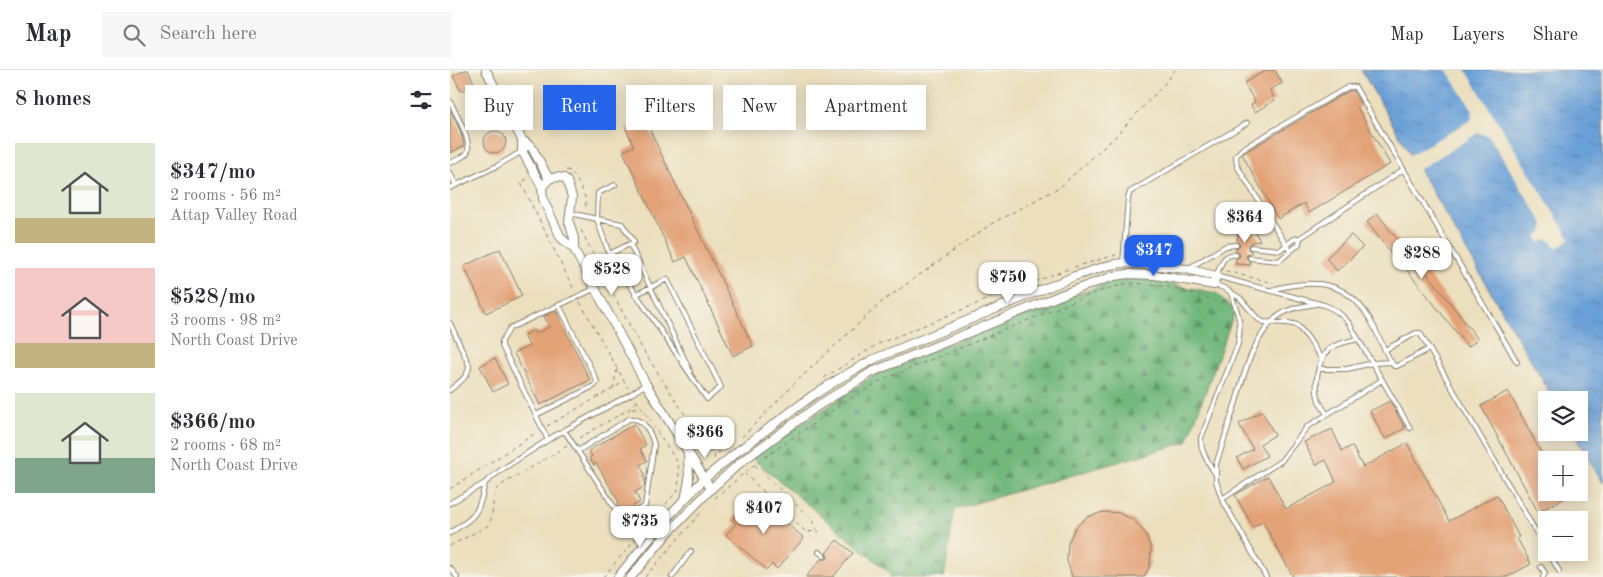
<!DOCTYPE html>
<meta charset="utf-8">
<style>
:root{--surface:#fff;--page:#f7f7f7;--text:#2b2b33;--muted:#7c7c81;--line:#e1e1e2;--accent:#2563eb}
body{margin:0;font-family:"Old Standard TT",serif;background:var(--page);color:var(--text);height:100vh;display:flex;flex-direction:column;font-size:19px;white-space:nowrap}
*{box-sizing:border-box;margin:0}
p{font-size:16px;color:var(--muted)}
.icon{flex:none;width:28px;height:28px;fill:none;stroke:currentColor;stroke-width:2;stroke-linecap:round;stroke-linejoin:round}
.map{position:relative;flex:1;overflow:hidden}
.panel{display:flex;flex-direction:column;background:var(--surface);width:450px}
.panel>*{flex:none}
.banner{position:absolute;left:15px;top:15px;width:475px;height:45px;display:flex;gap:10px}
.controls{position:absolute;left:1088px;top:321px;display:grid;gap:10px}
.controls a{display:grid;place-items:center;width:50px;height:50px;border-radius:0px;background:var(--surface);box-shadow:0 2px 12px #0003;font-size:25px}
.price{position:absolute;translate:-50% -42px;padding:0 11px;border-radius:10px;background:#fff;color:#222;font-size:16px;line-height:32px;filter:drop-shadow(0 1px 2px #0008)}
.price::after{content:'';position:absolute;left:50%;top:30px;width:15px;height:11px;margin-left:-8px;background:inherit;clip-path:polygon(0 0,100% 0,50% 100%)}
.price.selected{background:var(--accent);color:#fff}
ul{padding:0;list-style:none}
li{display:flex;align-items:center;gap:15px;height:125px;padding:0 15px}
li span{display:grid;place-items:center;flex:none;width:140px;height:100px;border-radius:0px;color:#555}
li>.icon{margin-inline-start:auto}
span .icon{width:60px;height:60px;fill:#fffc;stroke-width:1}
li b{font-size:21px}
h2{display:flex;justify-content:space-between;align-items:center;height:60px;padding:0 15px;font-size:21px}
.chip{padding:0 18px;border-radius:0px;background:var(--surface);box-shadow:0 2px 12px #0003;font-size:18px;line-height:45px}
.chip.selected{background:var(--accent);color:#fff}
header{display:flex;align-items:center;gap:30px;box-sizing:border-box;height:70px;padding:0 25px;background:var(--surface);border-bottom:1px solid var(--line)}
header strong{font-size:24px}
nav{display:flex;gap:28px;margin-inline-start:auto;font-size:18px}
.search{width:350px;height:45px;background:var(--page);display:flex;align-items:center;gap:12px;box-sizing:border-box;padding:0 18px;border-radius:0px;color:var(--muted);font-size:19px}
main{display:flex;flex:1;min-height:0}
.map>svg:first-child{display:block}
.forest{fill:url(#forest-firs);stroke:#476a4c}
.water{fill:url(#water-ripples);stroke:#445e7a}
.pier{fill:#ebdfbd}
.building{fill:#e3a176}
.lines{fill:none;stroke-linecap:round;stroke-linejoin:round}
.lane-casing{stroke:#847e6c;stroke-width:6}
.street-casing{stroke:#847e6c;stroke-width:10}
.path{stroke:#847e6c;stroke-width:1;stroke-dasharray:4 4;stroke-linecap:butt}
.lane{stroke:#fff;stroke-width:4}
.street{stroke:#fff;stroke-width:8}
</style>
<header>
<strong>Map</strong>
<div class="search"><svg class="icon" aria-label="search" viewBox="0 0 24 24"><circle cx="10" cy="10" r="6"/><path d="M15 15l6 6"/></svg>Search here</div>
<nav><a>Map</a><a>Layers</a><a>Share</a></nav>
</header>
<main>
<section class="panel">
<h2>8 homes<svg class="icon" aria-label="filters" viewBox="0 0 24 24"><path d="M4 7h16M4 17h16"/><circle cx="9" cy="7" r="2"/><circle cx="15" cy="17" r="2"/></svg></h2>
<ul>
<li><span style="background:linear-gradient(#dfe7d0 75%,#c2b280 0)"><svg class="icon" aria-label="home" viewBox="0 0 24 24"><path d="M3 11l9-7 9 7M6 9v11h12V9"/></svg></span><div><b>$347/mo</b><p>2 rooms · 56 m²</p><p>Attap Valley Road</p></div></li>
<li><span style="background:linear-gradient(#f6c9c9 75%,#c2b280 0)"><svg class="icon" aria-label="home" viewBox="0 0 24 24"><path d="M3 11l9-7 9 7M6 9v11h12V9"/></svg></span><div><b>$528/mo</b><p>3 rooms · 98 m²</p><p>North Coast Drive</p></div></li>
<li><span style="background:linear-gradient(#dfe7d0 65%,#7fa58c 0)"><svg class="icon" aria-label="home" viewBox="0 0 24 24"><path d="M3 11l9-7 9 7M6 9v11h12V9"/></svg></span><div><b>$366/mo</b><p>2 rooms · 68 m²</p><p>North Coast Drive</p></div></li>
</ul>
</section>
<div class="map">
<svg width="1153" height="507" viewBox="0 0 1153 507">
<defs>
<pattern id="forest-firs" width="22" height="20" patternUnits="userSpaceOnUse" patternTransform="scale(1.25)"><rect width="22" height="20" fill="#72b87d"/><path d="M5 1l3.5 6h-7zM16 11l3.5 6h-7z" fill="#5d9566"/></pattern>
<pattern id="water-ripples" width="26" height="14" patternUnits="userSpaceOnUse" patternTransform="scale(1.25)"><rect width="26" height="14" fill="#6ba0d8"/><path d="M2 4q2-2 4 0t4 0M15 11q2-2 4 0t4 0" fill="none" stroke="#5782ae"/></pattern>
</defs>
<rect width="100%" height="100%" fill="#f7f3e8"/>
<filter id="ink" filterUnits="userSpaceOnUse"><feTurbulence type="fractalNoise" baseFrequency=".02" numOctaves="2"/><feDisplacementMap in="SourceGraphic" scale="10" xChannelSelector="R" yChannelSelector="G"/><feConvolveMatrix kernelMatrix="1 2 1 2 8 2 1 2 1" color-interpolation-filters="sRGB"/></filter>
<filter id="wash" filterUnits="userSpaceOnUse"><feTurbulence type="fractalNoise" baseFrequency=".0096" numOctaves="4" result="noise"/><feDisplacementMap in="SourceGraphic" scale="20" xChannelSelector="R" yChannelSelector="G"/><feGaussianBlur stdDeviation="1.12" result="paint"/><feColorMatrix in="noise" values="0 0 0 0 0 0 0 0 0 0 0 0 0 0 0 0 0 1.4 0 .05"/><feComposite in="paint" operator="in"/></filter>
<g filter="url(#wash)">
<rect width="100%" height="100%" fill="#ebdfbd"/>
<path class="forest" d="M 675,206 L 766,223 L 785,241 L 737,372 L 505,439 L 494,507 L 440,507 L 440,503 L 302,388 L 432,300 Z"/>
<path class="water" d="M 911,0 L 1153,0 L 1153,413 L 1123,363 L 1129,362 L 1129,330 L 1104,330 Z"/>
<path class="pier" d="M 992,0 L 1016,0 L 1120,169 L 1106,179 L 1101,171 L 1095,169 L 1090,173 L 1086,166 L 1092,162 L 1094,155 L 1039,66 L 1028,63 L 968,100 L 960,85 L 1021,50 L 1023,40 L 997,1 Z"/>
<g id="blocks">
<path class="building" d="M 15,0 L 18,0 L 25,15 L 11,21 L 3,6 Z
M 817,0 L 825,0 L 832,13 L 820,20 L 825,30 L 805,42 L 801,35 L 805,32 L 794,13 Z
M 899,21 L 903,21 L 911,35 L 907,37 L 940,94 L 859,143 L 854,133 L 828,149 L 792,84 Z
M21 40a11 11 0 1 1 22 0a11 11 0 1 1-22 0Z
M 0,40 L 10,60 L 14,76 L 0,83 Z
M 195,50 L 303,276 L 283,286 L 236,187 L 225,192 L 173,81 L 184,76 L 176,59 Z
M34 72a11 11 0 1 1 22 0a11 11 0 1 1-22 0Z
M 927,143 L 961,187 L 963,185 L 1028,269 L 1018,277 L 949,190 L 947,191 L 917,152 Z
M 800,153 L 810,171 L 802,172 L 802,173 L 798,175 L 798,179 L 801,181 L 801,184 L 797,185 L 796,188 L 800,192 L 800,195 L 785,194 L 786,189 L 790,186 L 789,183 L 786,181 L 786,179 L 790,175 L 787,171 L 788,162 Z
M 901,165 L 913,177 L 887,201 L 876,188 Z
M 50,179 L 72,226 L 36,243 L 14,196 Z
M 106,241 L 140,310 L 90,335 L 64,283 L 79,276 L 74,265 L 84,260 L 85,264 L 99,257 L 94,246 Z
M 45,288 L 58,314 L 43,322 L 30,296 Z
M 1058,321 L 1096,392 L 1096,422 L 1113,422 L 1115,428 L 1088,442 L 1031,336 Z
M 940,331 L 955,358 L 935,369 L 920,341 Z
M 812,341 L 825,365 L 810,374 L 817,386 L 793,399 L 787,388 L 803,379 L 789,354 Z
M 184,354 L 196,375 L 190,379 L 197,391 L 190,395 L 195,405 L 193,406 L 195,410 L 194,417 L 185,422 L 190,432 L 175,441 L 173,438 L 171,439 L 167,433 L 169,432 L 146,393 L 144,395 L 139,388 L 142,386 L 138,381 Z
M 882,359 L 892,381 L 902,376 L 913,397 L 957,373 L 999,451 L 1047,425 L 1069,467 L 1067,468 L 1081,494 L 1057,507 L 843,507 L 813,452 L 803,457 L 785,425 L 818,406 L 836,439 L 886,412 L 876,390 L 866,395 L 854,372 Z
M 308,429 L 354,468 L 327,499 L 322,494 L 317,500 L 276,465 L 286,454 L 282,450 L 294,436 L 299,440 Z
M 653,442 L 669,443 L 684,450 L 695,463 L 701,478 L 700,495 L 694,507 L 622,507 L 617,490 L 618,473 L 625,458 L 637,447 Z
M 387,470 L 403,483 L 383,507 L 356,507 L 371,489 L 377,489 L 378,486 L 376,483 Z"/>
</g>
</g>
<g filter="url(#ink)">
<use href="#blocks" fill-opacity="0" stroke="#847e6c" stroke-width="1"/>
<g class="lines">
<defs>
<path id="lane" d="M 0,31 C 5,42 23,73 17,83 C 13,88 6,90 0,93
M 0,103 L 6,115
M 0,118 L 47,96 L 81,76
M 120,143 L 147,149 L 159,184 L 257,329 L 271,317 L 217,209 L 185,225
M 180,174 L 240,301
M 801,177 L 830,180 L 844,169 L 850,168 L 954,99
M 840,181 L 787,96 L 786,86 L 792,79 L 898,17 L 905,17 L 1067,292
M 159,184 L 184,172 L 172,154 L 147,149 L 148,123 L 165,115
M 786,185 C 772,183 771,196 766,206 L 874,235 C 885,239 891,244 899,253 L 960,358
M 800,188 L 829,191 L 849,174 L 850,168
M 673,193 L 678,128 L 680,122 L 797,53
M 739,198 L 776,176 L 786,175
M 764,215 L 774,218 L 790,228 L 808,249 L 813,252 L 838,253 L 847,255 L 858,268 L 872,290
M 821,220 C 866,208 900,210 923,255 C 930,268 935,284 944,296 L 947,296 L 979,279
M 0,253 L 19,295 C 19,307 8,313 0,320
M 935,280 L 966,263 L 970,263 L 1096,479
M 869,299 L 897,299 L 923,293 L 941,292
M 877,344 C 874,340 871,335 869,331 C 864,316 867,290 879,279 C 887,273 899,271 908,269
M 86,345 L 144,316 L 147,312 L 146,309 L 109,235
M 114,360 L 170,446 L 173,448 L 195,436 L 204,375 C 201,363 193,346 179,349 L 128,381
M 98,370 L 52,276 L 52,271 L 60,258 L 144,219
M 765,403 C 758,392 750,381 751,368 L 788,274 C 792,249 788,246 781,223
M 772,429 L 831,391 L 857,357 L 932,310
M 0,433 L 35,413 L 51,400 L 104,366 L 181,324 L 196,314
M 0,463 C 27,445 28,445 35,413
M 369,482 L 374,486
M 1098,482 L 1109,501
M 1091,497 L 1095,503 L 1093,507
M 0,498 L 7,507
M 222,507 L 241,481
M 816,507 L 772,429 L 766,411 L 766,394 C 773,374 779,353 786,332 C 794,304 803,267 827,247 C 839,238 852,236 866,234"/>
<path id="street" d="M 36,0 L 72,70 L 81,76 L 99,109
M 72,70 L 72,81 L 92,117
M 124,179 L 124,168 L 119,152 L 122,127 L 117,111 L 114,108 L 106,107 L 99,109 L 92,117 L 93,129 L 111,168 L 124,179 L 196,314 L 261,419
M 236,425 L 239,410 L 238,384
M 168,507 L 214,451 L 254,409 L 288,381 L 362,326 L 392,307 L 424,289 L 625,206 L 660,195 L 673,193 L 700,195 L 737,199 L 766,206 L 764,215 L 705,205 L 678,204 L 664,206 L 616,223 L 422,302 L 369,335 L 291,392 L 261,419 L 217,464 L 181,507"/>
</defs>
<use href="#lane" class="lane-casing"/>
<use href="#street" class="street-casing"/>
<path class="path" d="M 116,100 L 121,101 C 128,113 139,126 135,140
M 77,109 L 71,113 L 124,220
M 131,160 L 173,243 L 193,280 L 258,380 L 266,383 L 274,381
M 624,197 L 666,185
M 776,201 L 823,213
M 701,214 L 723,218 L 777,234
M 130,232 L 178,318
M 374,308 L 428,274 L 543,227 L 618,199
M 163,319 L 167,298
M 186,330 L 201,351
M 182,338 L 190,338
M 97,356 L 174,312
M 292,367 L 347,311 L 433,231 L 541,154 L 610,117 L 664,68 L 717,11 L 725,0
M 129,368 L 181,338 L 186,332
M 264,389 L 265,384
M 305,395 L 361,449 L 367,459
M 294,403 L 356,462 L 369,461
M 0,419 L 87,362
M 265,428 L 305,394 L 396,331 L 434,309 L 647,222 L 678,213 L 697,214
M 0,476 L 39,455 C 45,442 40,431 48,417 L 117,376
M 153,507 L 228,420 L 229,407 L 228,393 L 204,357
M 195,507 L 255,438"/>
<use href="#lane" class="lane"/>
<use href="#street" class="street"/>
</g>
</g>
</svg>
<div class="controls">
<a><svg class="icon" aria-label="layers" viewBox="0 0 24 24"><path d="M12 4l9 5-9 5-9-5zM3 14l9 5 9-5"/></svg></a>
<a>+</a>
<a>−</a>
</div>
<b class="price" style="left:795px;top:174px">$364</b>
<b class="price selected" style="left:704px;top:207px">$347</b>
<b class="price" style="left:972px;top:210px">$288</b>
<b class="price" style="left:162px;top:226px">$528</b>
<b class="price" style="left:558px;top:234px">$750</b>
<b class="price" style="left:255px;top:389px">$366</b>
<b class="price" style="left:314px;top:465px">$407</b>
<b class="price" style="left:190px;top:478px">$735</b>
<div class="banner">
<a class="chip">Buy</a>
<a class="chip selected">Rent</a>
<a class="chip">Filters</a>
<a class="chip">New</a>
<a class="chip">Apartment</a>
</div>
</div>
</main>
